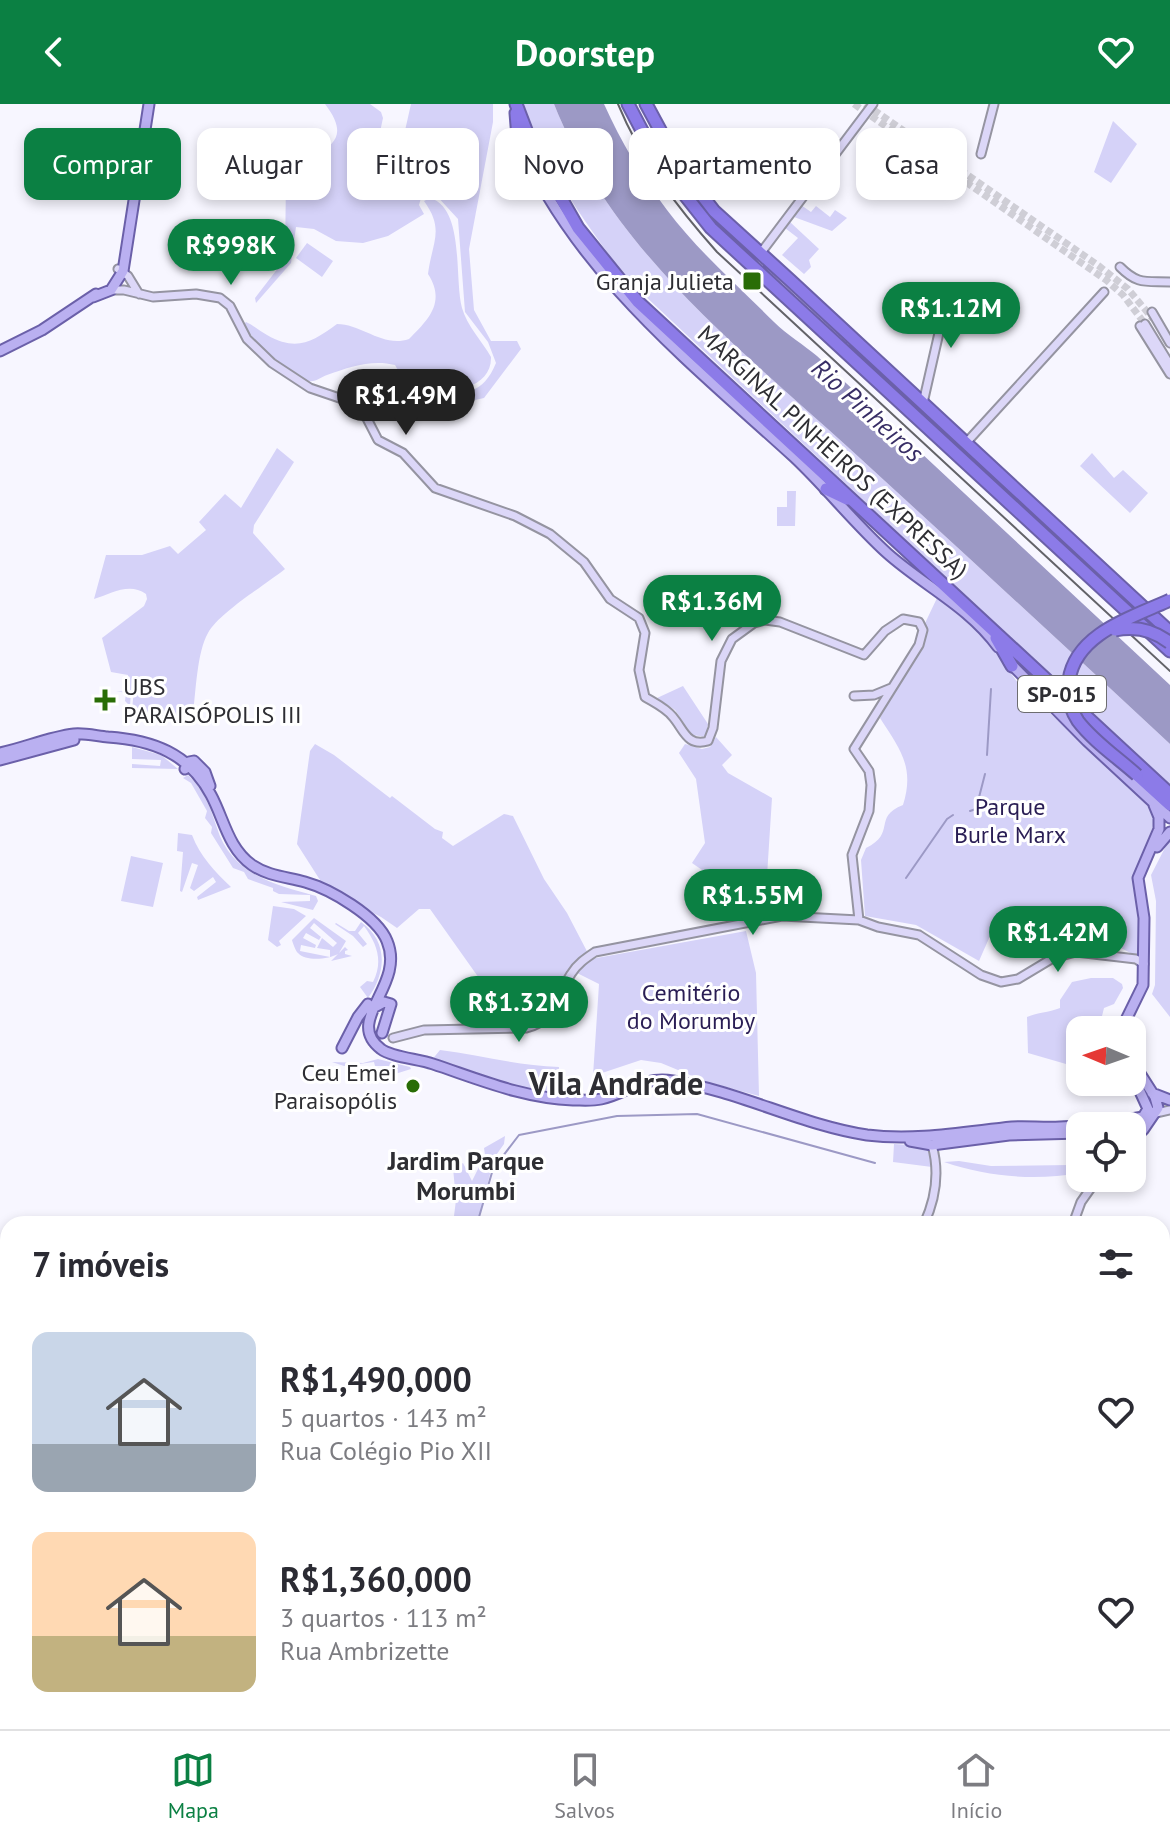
<!DOCTYPE html>
<html lang="pt">
<meta charset="utf-8">
<style>
:root{--surface:#fff;--page:#f2f2f3;--text:#2b2b33;--muted:#7c7c81;--line:#e1e1e2;--accent:#0b8043}
body{margin:0;font-family:"PT Sans",sans-serif;background:var(--page);color:var(--text);height:100vh;display:flex;flex-direction:column;font-size:30px;white-space:nowrap}
*{box-sizing:border-box;margin:0}
p{font-size:26px;color:var(--muted)}
.icon{flex:none;width:44px;height:44px;fill:none;stroke:currentColor;stroke-width:2;stroke-linecap:round;stroke-linejoin:round}
.map{position:relative;flex:1;overflow:hidden}
.details{position:absolute;left:0px;top:1112px;width:1170px;height:514px;display:flex;flex-direction:column;background:var(--surface);border-radius:24px 24px 0 0;box-shadow:0 4px 12px #0003}
.details>*{flex:none}
.hud{position:absolute;left:24px;top:24px;width:1122px;height:72px;display:flex;gap:16px}
.needle{width:52px;rotate:272deg}
.fabs{position:absolute;left:1066px;top:912px;display:grid;gap:16px}
.fabs a{display:grid;place-items:center;width:80px;height:80px;border-radius:16px;background:var(--surface);box-shadow:0 4px 12px #0003;font-size:40px}
.price{position:absolute;translate:-50% -68px;padding:0 18px;border-radius:28px;background:var(--accent);color:#fff;font-size:26px;line-height:52px;filter:drop-shadow(0 2px 4px #0008)}
.price::after{content:'';position:absolute;left:50%;top:48px;width:24px;height:18px;margin-left:-12px;background:inherit;clip-path:polygon(0 0,100% 0,50% 100%)}
.price.current{background:#222;color:#fff}
ul{padding:0;list-style:none}
li{display:flex;align-items:center;gap:24px;height:200px;padding:0 32px}
li span{display:grid;place-items:center;flex:none;width:224px;height:160px;border-radius:16px;color:#555}
li>.icon{margin-inline-start:auto}
span .icon{width:96px;height:96px;fill:#fffc;stroke-width:1}
li b{font-size:34px}
h2{display:flex;justify-content:space-between;align-items:center;height:96px;padding:0 32px;font-size:34px}
.chip{padding:0 28px;border-radius:16px;background:var(--surface);box-shadow:0 4px 12px #0003;font-size:28px;line-height:72px}
.chip.current{background:var(--accent);color:#fff}
header{display:flex;justify-content:space-between;align-items:center;height:104px;padding:0 32px;background:var(--accent);color:#fff;font-size:36px;font-weight:700}
.dock{display:flex;justify-content:space-around;align-items:center;height:112px;border-top:2px solid var(--line);background:var(--surface);font-size:22px;color:var(--muted)}
.dock a{display:grid;justify-items:center;gap:4px}
.dock .current{color:var(--accent)}
.map>svg:first-child{display:block}
.green{fill:#d5d2f8;fill-rule:evenodd}
.water{fill:#9c99c5}
.lines{fill:none;stroke-linecap:round;stroke-linejoin:round}
.stream{stroke:#9c99c5;stroke-width:2}
.secondary-tunnel{stroke:#cfced6;stroke-width:7;stroke-dasharray:7 3.5;stroke-linecap:butt}
.secondary-casing{stroke:#9594a1;stroke-width:11}
.primary-casing{stroke:#6b60a9;stroke-width:13}
.highway-casing{stroke:#6b60a9;stroke-width:15}
.secondary{stroke:#dcd7f8;stroke-width:7}
.primary{stroke:#bab0f1;stroke-width:9}
.highway{stroke:#8c7be8;stroke-width:11}
.rail{stroke:#636369;stroke-width:2}
.highway-bridge-casing{stroke:#6b60a9;stroke-width:15;stroke-linecap:butt}
.highway-bridge{stroke:#8c7be8;stroke-width:11}
.poi-dot{fill:#296d06;stroke:#fff;stroke-width:3}
.labels{text-anchor:middle;dominant-baseline:central;stroke-width:6;stroke-linejoin:round;paint-order:stroke}
.shield{fill:#fff;stroke:#6d6d70;stroke-width:2}
.shield-label{font-size:22px;font-weight:bold;fill:#2e2e33}
.poi-label{font-size:24px;fill:#2e2e33;stroke:#fff;text-anchor:end}
.street-label{font-size:24px;fill:#2e2e33;stroke:#fff}
.park-label{font-size:24px;fill:#291d54;stroke:#fff}
.water-label{font-size:26px;font-style:italic;fill:#382e66;stroke:#fff}
.neighbourhood-label{font-size:26px;font-weight:bold;fill:#2e2e33;stroke:#fff}
.district-label{font-size:32px;font-weight:bold;fill:#2e2e33;stroke:#fff}
</style>
<header><svg class="icon" aria-label="back" viewBox="0 0 24 24"><path d="M15 5l-7 7 7 7"/></svg>Doorstep<svg class="icon" aria-label="heart" viewBox="0 0 24 24"><path d="M12 20l-8-8c-3-5 5-10 8-4 3-6 11-1 8 4z"/></svg></header>
<div class="map">
<svg width="1170" height="1625" viewBox="0 0 1170 1625">
<rect width="100%" height="100%" fill="#f7f6ff"/>
<path class="green" d="M 325,0 L 370,0 L 381,8 L 383,14 L 380,28 L 383,34 L 380,53 L 389,59 L 386,73 L 388,79 L 423,87 L 419,101 L 424,110 L 388,132 L 363,139 L 336,137 L 314,125 L 296,123 L 291,159 L 256,199 L 255,194 L 285,155 L 286,73 C 308,45 361,47 325,0 Z
M 411,0 L 493,0 L 493,18 L 469,145 L 474,206 L 491,237 L 517,237 L 521,245 L 484,294 L 448,302 L 434,296 C 465,288 483,291 496,259 L 488,238 L 465,208 L 458,115 L 435,90 L 444,67 L 413,62 L 412,56 L 393,49 L 392,45 L 424,49 L 425,38 L 404,31 Z
M 523,0 L 554,0 C 612,146 737,242 850,345 C 957,443 1064,541 1170,640 L 1170,683 L 627,175 C 586,120 546,65 523,0 Z
M 1113,17 L 1137,40 L 1111,79 L 1094,68 Z
M 430,94 C 465,104 454,175 462,204 C 467,222 482,237 491,253 C 492,292 428,291 401,289 L 399,268 L 395,261 C 372,255 349,263 327,271 C 321,273 316,278 309,277 C 285,275 255,240 244,220 L 246,218 C 253,221 260,227 267,231 C 297,248 312,238 337,220 C 362,220 383,244 409,235 C 429,215 446,198 428,170 C 432,138 445,126 424,97 Z
M 801,101 L 811,108 L 816,102 L 830,113 L 835,106 L 847,114 L 832,127 L 794,113 Z
M 790,118 L 819,145 L 809,156 L 811,163 L 804,170 L 782,151 L 798,134 L 785,124 Z
M 307,139 L 333,157 L 322,173 L 296,154 Z
M 277,344 L 294,358 L 254,421 L 253,429 L 285,465 C 265,481 219,509 208,529 C 197,548 196,587 193,609 L 173,616 L 135,610 L 132,607 L 135,572 L 132,572 L 130,602 L 125,597 L 126,589 L 116,587 L 129,588 L 128,571 L 111,568 L 102,534 L 144,502 L 147,495 L 146,490 C 129,478 111,490 94,495 L 106,451 L 142,451 L 170,442 L 178,450 L 206,426 L 199,418 L 225,390 L 241,404 Z
M 1092,349 L 1114,374 L 1123,366 L 1148,389 L 1130,409 L 1080,362 Z
M 787,387 L 796,387 L 795,422 L 777,422 L 777,403 L 787,403 Z
M 937,494 L 977,523 L 1021,583 L 1149,699 L 1155,711 L 1153,722 L 1136,767 L 1141,820 L 1138,853 L 1083,824 L 1052,814 L 1034,830 L 1006,821 L 990,832 L 979,857 L 916,821 L 865,812 L 861,756 L 866,744 C 897,729 872,713 903,701 C 915,663 900,645 880,614 Z
M 683,582 L 708,620 L 706,633 L 692,631 L 675,606 L 657,594 Z
M 716,633 L 732,651 L 722,661 L 728,669 L 772,694 L 767,772 L 737,775 L 743,808 L 723,812 L 715,775 L 692,759 L 705,739 L 696,675 L 679,649 L 685,640 L 702,645 L 710,643 Z
M 315,640 L 334,651 L 390,694 L 392,692 L 435,725 L 443,728 L 442,734 L 453,742 L 504,710 L 513,712 L 544,775 L 567,809 L 591,855 L 746,827 L 756,869 L 759,992 L 707,978 L 661,959 L 641,956 L 593,972 L 599,880 L 577,869 L 586,860 L 583,853 L 544,914 L 529,921 L 513,922 L 430,805 L 419,805 L 397,824 L 381,813 L 318,780 L 320,776 L 297,740 L 310,647 Z
M 132,643 L 161,651 L 178,665 L 132,664 L 132,660 L 160,662 L 161,656 L 132,655 Z
M 188,671 C 205,687 210,703 217,724 C 231,770 275,781 316,792 L 318,797 L 313,806 L 281,798 L 310,797 L 310,791 L 279,790 L 273,787 L 273,784 L 248,775 L 244,768 L 233,764 L 211,729 L 212,723 L 205,714 L 207,707 L 191,679 L 183,674 Z
M 178,729 L 192,731 C 200,752 215,768 231,783 L 198,796 L 197,793 L 216,778 L 213,773 L 194,787 L 190,784 L 198,761 L 192,759 L 182,788 L 180,787 L 183,748 L 177,747 Z
M 1170,734 L 1170,913 L 1152,890 L 1155,881 L 1156,797 L 1151,771 Z
M 131,752 L 163,759 L 153,803 L 121,797 Z
M 273,802 L 294,805 L 306,812 L 279,837 L 281,841 L 277,843 L 268,836 Z
M 314,814 L 346,837 L 339,849 L 345,843 L 348,846 L 345,847 L 345,850 L 352,852 L 331,857 L 338,850 C 329,855 306,858 298,849 C 296,848 292,837 292,836 ZM 314,819 L 337,839 L 333,843 L 322,834 L 317,844 L 330,846 L 330,853 L 300,847 L 301,841 L 315,844 L 316,841 L 303,834 L 306,829 L 319,836 L 321,833 L 310,824 Z
M 361,818 C 389,838 386,869 368,894 L 360,883 L 367,877 L 373,878 C 383,858 378,841 364,822 L 358,829 L 367,840 L 363,843 L 353,832 L 335,820 L 336,819 L 349,827 L 355,827 Z
M 1091,874 L 1113,874 L 1122,880 L 1123,884 L 1114,900 L 1104,904 L 1099,924 L 1103,926 L 1080,926 L 1080,957 L 1066,960 L 1028,949 L 1027,913 C 1038,908 1048,909 1060,904 L 1060,896 L 1072,878 Z
M 440,946 C 480,951 518,962 559,963 L 558,978 L 565,993 L 555,996 L 603,997 L 639,980 L 669,978 C 743,990 812,1024 885,1035 C 856,1036 829,1024 802,1015 C 760,1002 715,986 672,979 C 641,975 628,992 602,998 C 560,1006 467,978 431,957 Z
M 378,955 L 410,963 L 411,965 L 363,980 L 349,976 L 349,974 C 364,976 376,969 391,968 L 391,962 L 375,962 L 374,958 L 344,962 L 332,958 L 363,959 Z
M 505,1032 L 504,1040 L 494,1054 L 478,1118 L 476,1120 L 453,1120 L 456,1096 L 453,1064 L 463,1059 L 472,1077 L 485,1051 L 484,1044 Z
M 894,1040 L 926,1042 L 931,1045 L 932,1063 L 893,1058 Z
M 959,1057 L 991,1062 L 1070,1061 L 1080,1058 L 1080,1069 C 1035,1077 988,1073 944,1058 Z
M 0,1355 L 8,1362 L 8,1405 L 0,1426 Z
M 589,1618 L 665,1620 L 662,1625 L 593,1625 Z"/>
<path class="water" d="M 554,0 L 604,0 C 621,38 642,73 667,106 C 698,147 738,182 774,218 C 787,231 804,241 817,252 L 1170,581 L 1170,640 C 1064,541 957,443 850,345 C 737,242 612,146 554,0 Z"/>
<g class="lines">
<path class="stream" d="M 987,651 L 991,585
M 970,707 L 976,705 L 985,670
M 906,774 L 947,715 L 953,711
M 477,1120 L 493,1065 L 519,1031 L 617,1012 L 697,1010 L 875,1059
M 900,1120 L 902,1116
M 1162,1520 L 1170,1520"/>
<path class="secondary-tunnel" d="M 854,0 L 1106,176 L 1123,191 L 1145,220
M 865,0 L 1099,162 L 1128,185 L 1153,215"/>
<defs>
<path id="secondary" d="M 981,50 L 994,0
M 760,150 L 873,0
M 1120,163 C 1138,181 1145,177 1170,178
M 118,165 L 128,172 L 139,190
M 111,186 L 124,186 L 153,193 L 196,190 L 220,194 L 230,202 L 247,235 L 272,259 L 310,284 L 360,301 L 378,336 L 403,349 L 435,384 L 515,412 L 550,430 L 584,458 L 610,495 L 639,514 L 645,529 L 639,566 L 645,593 C 655,599 666,604 673,613 C 684,626 687,643 708,637 L 713,624 L 721,557 L 732,535 L 754,519 L 765,516 L 780,518 L 864,551 L 885,527 L 903,515 L 919,518 L 923,526 L 919,541 L 854,645 L 869,667 L 871,681 L 869,707 L 852,751 L 859,816
M 1152,208 L 1170,239
M 1145,220 L 1170,261
M 1140,222 L 1170,270
M 923,299 L 949,185
M 966,339 L 1104,188
M 854,592 L 874,591 L 891,584
M 393,934 L 424,926 L 526,924 C 554,918 557,892 571,870 C 577,860 586,854 595,848 L 782,812 L 859,816 L 878,823 L 919,831 L 981,871 L 1001,878 L 1018,875 L 1053,854 L 1076,848 L 1136,855 L 1144,860
M 1156,1009 L 1170,1006
M 1132,1039 L 1143,1026
M 924,1120 C 936,1094 940,1069 932,1041
M 1073,1120 L 1081,1098 L 1098,1074
M 0,1348 L 8,1355
M 1162,1384 L 1170,1394
M 1162,1493 L 1170,1493
M 1162,1574 L 1170,1576
M 1162,1581 L 1170,1582
M 447,1618 L 448,1625
M 932,1618 L 936,1625
M 990,1618 L 992,1625
M 21,1625 L 25,1618
M 369,1625 L 380,1618
M 404,1625 L 408,1618
M 836,1625 L 839,1618
M 970,1625 L 976,1618"/>
<path id="primary" d="M 518,34 C 574,167 690,258 794,353 C 826,383 854,419 887,449 C 924,482 968,502 998,543
M 93,193 L 111,186 L 123,167 L 149,0
M 0,247 L 42,226 L 96,190
M 1009,558 L 1087,637 L 1170,714
M 0,649 C 24,644 49,633 74,630 C 85,629 97,632 108,633 C 152,636 189,649 211,691 C 224,715 228,744 252,761 C 268,772 287,773 305,778 C 330,785 377,812 387,837 C 406,882 343,916 381,945 C 391,953 419,955 433,960 C 481,976 523,994 573,996 C 582,996 592,997 601,995 C 628,989 642,972 673,977 C 739,987 801,1021 867,1031 C 915,1037 964,1028 1012,1023 C 1028,1022 1044,1024 1060,1023 C 1088,1022 1115,1018 1143,1013 L 1148,1005 L 1132,970
M 0,656 L 74,636
M 185,665 L 189,658 L 194,657 L 205,668 L 210,682
M 1157,743 L 1170,728
M 373,904 L 384,898 L 391,900 L 382,929
M 1121,926 L 1143,881 L 1144,814 L 1138,774 L 1159,725 L 1159,713 L 1154,701
M 342,944 L 358,913 L 368,900
M 1132,957 L 1155,993 L 1158,1004 L 1143,1026 L 1132,1025
M 1152,989 L 1170,996
M 910,1037 L 932,1041 L 1009,1031 L 1080,1029
M 0,1203 L 8,1203
M 1162,1538 L 1170,1538"/>
<path id="highway" d="M 516,0 L 534,47 L 578,124 L 638,198 L 1170,690
M 628,0 L 658,57 L 711,124 L 1170,547
M 646,0 L 680,63 L 714,107 L 791,177 L 1170,528
M 516,9 L 518,34
M 826,385 L 847,395
M 996,534 L 1012,562
M 1137,671 L 1170,701"/>
</defs>
<use href="#secondary" class="secondary-casing"/>
<use href="#primary" class="primary-casing"/>
<use href="#highway" class="highway-casing"/>
<use href="#secondary" class="secondary"/>
<use href="#primary" class="primary"/>
<use href="#highway" class="highway"/>
<path class="rail" d="M 618,0 C 641,56 677,103 717,148 L 1170,567"/>
<defs>
<path id="highway-bridge" d="M 1115,526 C 1135,522 1154,526 1170,539
M 1137,671 C 1118,654 1093,637 1078,617 C 1070,605 1067,590 1069,576 C 1076,529 1133,513 1170,496"/>
</defs>
<use href="#highway-bridge" class="highway-bridge-casing"/>
<use href="#highway-bridge" class="highway-bridge"/>
</g>
<g class="poi-dot">
<rect x="742" y="167" width="20" height="20" rx="4"/>
<path d="M101 584h8v8h8v8h-8v8h-8v-8h-8v-8h8z"/>
<circle cx="413" cy="982" r="8"/>
</g>
<g class="labels">
<rect class="shield" x="1018" y="572" width="88" height="36" rx="6"/>
<g class="shield-label">
<text x="1062" y="590">SP-015</text>
</g>
<g class="poi-label">
<text x="734" y="177">Granja Julieta</text>
<text x="123" y="582" text-anchor="start">UBS<tspan x="123" dy="28">PARAISÓPOLIS III</tspan></text>
<text x="397" y="968">Ceu Emei<tspan x="397" dy="28">Paraisopólis</tspan></text>
</g>
<g class="street-label">
<text transform="translate(833 348) rotate(43)">MARGINAL PINHEIROS (EXPRESSA)</text>
</g>
<g class="park-label">
<text x="1010" y="702">Parque<tspan x="1010" dy="28">Burle Marx</tspan></text>
<text x="691" y="888">Cemitério<tspan x="691" dy="28">do Morumby</tspan></text>
</g>
<g class="water-label">
<text transform="translate(868 306) rotate(42)">Rio Pinheiros</text>
</g>
<g class="neighbourhood-label">
<text x="466" y="1056">Jardim Parque<tspan x="466" dy="30">Morumbi</tspan></text>
</g>
<g class="district-label">
<text x="616" y="979">Vila Andrade</text>
</g>
</g>
</svg>
<div class="fabs">
<a><svg class="needle" viewBox="-14 -14 28 28"><path d="M0-13l5 13h-10z" fill="#e53935"/><path d="M0 13l5-13h-10z" fill="#7c7c81"/></svg></a>
<a><svg class="icon" aria-label="locate" viewBox="0 0 24 24"><circle cx="12" cy="12" r="6"/><path d="M12 2v4M12 18v4M2 12h4M18 12h4"/></svg></a>
</div>
<b class="price" style="left:231px;top:183px">R$998K</b>
<b class="price" style="left:951px;top:246px">R$1.12M</b>
<b class="price current" style="left:406px;top:333px">R$1.49M</b>
<b class="price" style="left:712px;top:539px">R$1.36M</b>
<b class="price" style="left:753px;top:833px">R$1.55M</b>
<b class="price" style="left:1058px;top:870px">R$1.42M</b>
<b class="price" style="left:519px;top:940px">R$1.32M</b>
<div class="hud">
<a class="chip current">Comprar</a>
<a class="chip">Alugar</a>
<a class="chip">Filtros</a>
<a class="chip">Novo</a>
<a class="chip">Apartamento</a>
<a class="chip">Casa</a>
</div>
<section class="details">
<h2>7 imóveis<svg class="icon" aria-label="filters" viewBox="0 0 24 24"><path d="M4 7h16M4 17h16"/><circle cx="9" cy="7" r="2"/><circle cx="15" cy="17" r="2"/></svg></h2>
<ul>
<li><span style="background:linear-gradient(#c9d6e8 70%,#9aa5b1 0)"><svg class="icon" aria-label="home" viewBox="0 0 24 24"><path d="M3 11l9-7 9 7M6 9v11h12V9"/></svg></span><div><b>R$1,490,000</b><p>5 quartos · 143 m²</p><p>Rua Colégio Pio XII</p></div><svg class="icon" aria-label="heart" viewBox="0 0 24 24"><path d="M12 20l-8-8c-3-5 5-10 8-4 3-6 11-1 8 4z"/></svg></li>
<li><span style="background:linear-gradient(#ffd9b3 65%,#c2b280 0)"><svg class="icon" aria-label="home" viewBox="0 0 24 24"><path d="M3 11l9-7 9 7M6 9v11h12V9"/></svg></span><div><b>R$1,360,000</b><p>3 quartos · 113 m²</p><p>Rua Ambrizette</p></div><svg class="icon" aria-label="heart" viewBox="0 0 24 24"><path d="M12 20l-8-8c-3-5 5-10 8-4 3-6 11-1 8 4z"/></svg></li>
</ul>
</section>
</div>
<nav class="dock">
<a class="current"><svg class="icon" aria-label="map" viewBox="0 0 24 24"><path d="M3 6l6-2 6 2 6-2v14l-6 2-6-2-6 2zM9 4v14M15 6v14"/></svg>Mapa</a>
<a><svg class="icon" aria-label="saved" viewBox="0 0 24 24"><path d="M7 4h10v16l-5-4-5 4z"/></svg>Salvos</a>
<a><svg class="icon" aria-label="home" viewBox="0 0 24 24"><path d="M3 11l9-7 9 7M6 9v11h12V9"/></svg>Início</a>
</nav>
